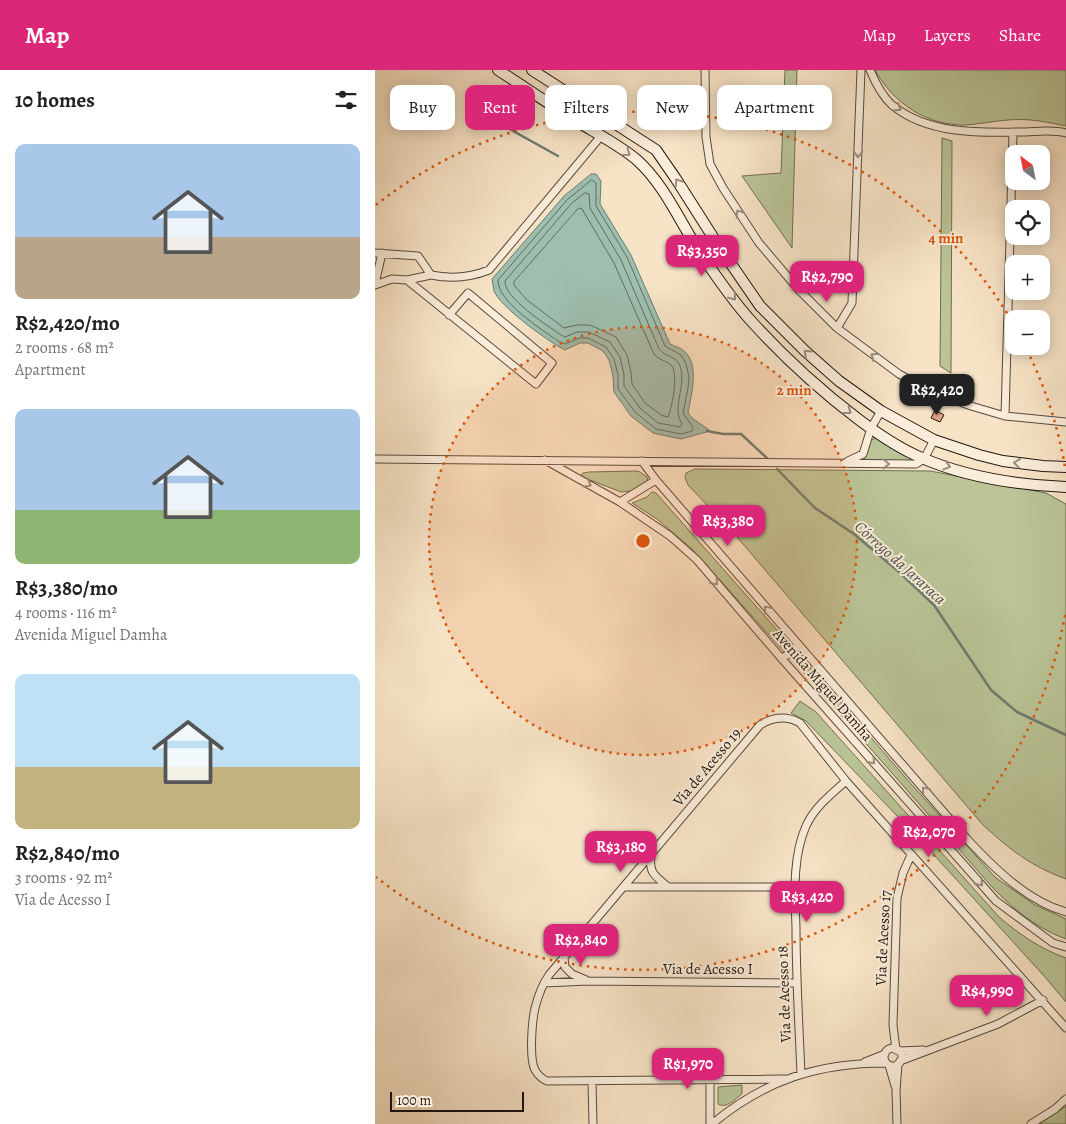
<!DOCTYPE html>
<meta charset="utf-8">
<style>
:root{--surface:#fff;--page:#f6f6f6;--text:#222;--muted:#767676;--accent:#db2777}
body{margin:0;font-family:Alegreya,serif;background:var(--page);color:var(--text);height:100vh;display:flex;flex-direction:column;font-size:19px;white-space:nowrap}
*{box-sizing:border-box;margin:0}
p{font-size:16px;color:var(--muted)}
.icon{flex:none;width:28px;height:28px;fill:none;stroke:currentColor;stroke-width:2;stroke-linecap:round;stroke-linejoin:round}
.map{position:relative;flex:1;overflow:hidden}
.sheet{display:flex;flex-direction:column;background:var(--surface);width:375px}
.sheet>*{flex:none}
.banner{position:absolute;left:15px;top:15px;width:475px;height:45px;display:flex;gap:10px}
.needle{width:32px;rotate:328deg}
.buttons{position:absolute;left:630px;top:75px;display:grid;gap:10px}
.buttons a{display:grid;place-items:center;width:45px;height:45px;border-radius:10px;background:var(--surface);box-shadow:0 2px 12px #0003;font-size:25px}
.scale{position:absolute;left:15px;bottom:12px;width:134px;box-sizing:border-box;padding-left:5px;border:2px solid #231712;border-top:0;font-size:14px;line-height:18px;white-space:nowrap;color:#231712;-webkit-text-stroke:4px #faedda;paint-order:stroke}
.price{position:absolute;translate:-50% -42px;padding:0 11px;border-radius:10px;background:var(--accent);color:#fff;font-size:16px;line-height:32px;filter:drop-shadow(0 1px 2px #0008)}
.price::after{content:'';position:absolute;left:50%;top:30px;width:15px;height:11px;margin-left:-8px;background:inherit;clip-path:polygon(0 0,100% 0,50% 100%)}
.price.active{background:#222;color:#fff}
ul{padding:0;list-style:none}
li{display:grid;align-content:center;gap:10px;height:265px;padding:0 15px}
li span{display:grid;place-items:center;height:155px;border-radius:10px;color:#555}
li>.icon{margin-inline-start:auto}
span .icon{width:90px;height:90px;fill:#fffc;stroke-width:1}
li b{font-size:21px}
h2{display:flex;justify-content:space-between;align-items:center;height:60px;padding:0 15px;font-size:21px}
.pill{padding:0 18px;border-radius:10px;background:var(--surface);box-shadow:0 2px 12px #0003;font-size:18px;line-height:45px}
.pill.active{background:var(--accent);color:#fff}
header{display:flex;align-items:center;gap:30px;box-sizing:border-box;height:70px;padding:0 25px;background:var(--accent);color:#fff}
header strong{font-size:24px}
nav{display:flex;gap:28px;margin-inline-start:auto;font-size:18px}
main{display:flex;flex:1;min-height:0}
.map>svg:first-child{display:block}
.green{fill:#bac497;stroke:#6e6e54}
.water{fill:#9ebfaf;stroke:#6d7c70}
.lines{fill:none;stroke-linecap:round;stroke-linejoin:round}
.shore{stroke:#606b60;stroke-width:1}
.stream{stroke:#6d7c70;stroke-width:2.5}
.building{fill:#e3a486;stroke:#231712}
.street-casing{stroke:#584a3f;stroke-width:9}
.secondary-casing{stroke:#231712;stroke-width:12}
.street{stroke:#faedda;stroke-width:7}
.secondary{stroke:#faedda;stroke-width:10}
.oneway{stroke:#998d80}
.ring{fill:none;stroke:#de560c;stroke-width:2.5;stroke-dasharray:2.5 5}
.labels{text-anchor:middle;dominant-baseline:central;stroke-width:4;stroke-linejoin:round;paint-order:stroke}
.street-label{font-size:15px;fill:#231712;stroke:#faedda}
.water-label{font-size:16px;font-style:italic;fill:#4e5249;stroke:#faedda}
.centre{fill:#de560c;stroke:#faedda;stroke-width:2.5}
.ring-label{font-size:15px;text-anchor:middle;font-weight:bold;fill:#de560c;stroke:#faedda;stroke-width:4;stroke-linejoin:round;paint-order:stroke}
</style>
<header>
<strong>Map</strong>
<nav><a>Map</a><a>Layers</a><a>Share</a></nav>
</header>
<main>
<section class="sheet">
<h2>10 homes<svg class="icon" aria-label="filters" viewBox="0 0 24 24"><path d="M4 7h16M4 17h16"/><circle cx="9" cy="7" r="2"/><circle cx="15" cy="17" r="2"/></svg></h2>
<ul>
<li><span style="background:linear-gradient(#a9c7e8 60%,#b9a48a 0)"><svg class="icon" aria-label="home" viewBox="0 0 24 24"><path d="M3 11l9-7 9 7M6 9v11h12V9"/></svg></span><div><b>R$2,420/mo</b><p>2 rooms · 68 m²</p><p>Apartment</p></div></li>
<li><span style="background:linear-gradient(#a9c7e8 65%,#8fb573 0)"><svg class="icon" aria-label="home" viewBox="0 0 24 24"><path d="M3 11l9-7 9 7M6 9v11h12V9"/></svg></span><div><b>R$3,380/mo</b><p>4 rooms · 116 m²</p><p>Avenida Miguel Damha</p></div></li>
<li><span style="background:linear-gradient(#bfe0f5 60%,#c2b280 0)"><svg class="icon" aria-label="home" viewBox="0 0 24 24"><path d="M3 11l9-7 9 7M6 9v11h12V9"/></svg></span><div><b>R$2,840/mo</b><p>3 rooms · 92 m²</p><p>Via de Acesso I</p></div></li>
</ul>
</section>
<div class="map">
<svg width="691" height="1054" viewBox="0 0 691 1054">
<rect width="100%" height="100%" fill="#f7e3c6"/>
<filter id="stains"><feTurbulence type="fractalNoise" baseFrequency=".004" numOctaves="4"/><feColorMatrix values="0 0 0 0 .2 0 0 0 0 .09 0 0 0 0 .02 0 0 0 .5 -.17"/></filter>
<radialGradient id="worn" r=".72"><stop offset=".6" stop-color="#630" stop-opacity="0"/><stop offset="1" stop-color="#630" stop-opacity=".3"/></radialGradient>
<path class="green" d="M 410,0 L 422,0 L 417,178 L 367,106 L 406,103 Z
M 500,0 L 691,0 L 691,56 C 672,52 653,48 633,50 C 619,51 605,54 591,55 C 552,56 518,33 500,0 Z
M 567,68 L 577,71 L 576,303 L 565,296 Z
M 501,368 L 540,389 L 537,392 L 493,391 L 489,388 L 490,373 Z
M 320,399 L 555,401 L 671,423 L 691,434 L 691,809 C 654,795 637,781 608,755 L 356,460 L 313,415 L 310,407 L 311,403 Z
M 262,401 L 265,402 L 272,407 L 273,412 L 257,421 L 246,422 L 205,406 L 208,403 L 214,402 Z
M 277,422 L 281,423 L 418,578 L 411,584 L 317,479 L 282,449 L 257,433 L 272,427 Z
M 422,582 L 537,715 L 621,808 L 660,835 L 691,849 L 691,869 C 661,858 638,839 617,817 L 416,588 Z
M 425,631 L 441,642 L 624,847 C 645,865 666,879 691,888 L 691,932 L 670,907 L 550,775 L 431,651 L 416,643 Z
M 367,1015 L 367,1024 C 360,1029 352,1039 343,1034 L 343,1017 Z
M 691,1036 L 691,1054 L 664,1054 Z"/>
<path class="water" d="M 216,104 L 221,104 L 226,111 L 225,134 L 256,185 L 295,274 C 299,276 306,278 309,281 C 325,294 316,326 313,343 C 319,352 328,354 335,361 L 306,369 L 278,363 L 256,346 L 239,322 L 238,306 L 234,290 L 228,281 L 213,273 L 205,273 L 190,280 C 174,272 125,237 119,221 C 118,217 118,213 117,209 L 189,126 Z"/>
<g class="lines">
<path class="shore" d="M 217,110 L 221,113 L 221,136 L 252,187 L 290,276 L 306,285 L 311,294 L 314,307 L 313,318 L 308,343 L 318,357 L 317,361 L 306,364 L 281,359 L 260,342 L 243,319 L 243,305 L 239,289 L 231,277 L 213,268 L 204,268 L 190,274 L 183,271 C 166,259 122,231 123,210 L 192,130 Z
M 210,123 L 214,124 L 215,138 L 246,190 L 284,279 C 290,287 302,286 305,296 C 312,316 296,337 307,354 L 305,357 L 283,353 L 265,338 L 249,316 L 249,305 L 245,287 L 235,272 L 214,262 L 202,262 L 190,267 L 186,265 C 173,256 129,228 130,211 L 196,134 Z
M 204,138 L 207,139 L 239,193 L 279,284 C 284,290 290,290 296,295 C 304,302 297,338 293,347 L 286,345 L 270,333 L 257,314 L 256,302 L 252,285 L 241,267 L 215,255 L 202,255 L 189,258 L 152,230 L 139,215 L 139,212 Z"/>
<path class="stream" d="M 104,42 L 183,86
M 332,361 L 348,364 L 366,364 L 394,390
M 402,399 L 440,438 L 479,464 L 523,501 L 559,535 L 616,620 L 642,642 L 691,665"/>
</g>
<path class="building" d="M 560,340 L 569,345 L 565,352 L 556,348 Z"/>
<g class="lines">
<defs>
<path id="street" d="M 330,0 L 331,67 L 335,94 L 348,118 L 384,173 L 424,220 L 462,258 L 524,304 L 561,323 L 596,336 L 630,346 L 691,352
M 495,0 C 500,12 507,26 517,35 C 552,64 603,63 645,62 C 660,62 677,59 691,63
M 0,183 L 43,186 L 56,205 C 76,209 94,208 114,200 L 226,66
M 32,210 L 161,314 L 177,293 L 93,223 L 74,245
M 0,214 L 7,183
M 0,215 L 17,209 L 32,210 L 56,205
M 462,258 L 477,233 L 486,0
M 630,346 L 638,62
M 0,389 L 541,394 L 549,389 L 559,370
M 170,390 L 245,432 L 295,466 L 322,490 L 407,589 L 621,831 L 678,873 L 691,877
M 267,391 L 281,410 L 592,769 C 619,798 652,831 691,842
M 473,391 L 488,384 L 496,358 L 506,341
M 245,432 L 281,410
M 407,589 L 424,575
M 276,786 C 274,803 279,805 292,816
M 249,817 L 420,817
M 189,888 L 190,897 L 197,904 L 211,910
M 169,913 L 213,911 L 421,913
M509 987a9 9 0 1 1 18 0a9 9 0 1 1-18 0Z
M 521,980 L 518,955 L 522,828 L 528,803 L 536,785
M 524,981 L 548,980
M 525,991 L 623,954 L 668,930
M 490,992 L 510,984
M 514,995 L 520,1016
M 426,1004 C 424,955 421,907 421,858 C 420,825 417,788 431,756 C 439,738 456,724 471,711
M 410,1009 L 172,1011 C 167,1009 163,1005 160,1000 C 154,989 157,951 160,938 C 163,926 167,915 174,905 L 385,655 C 398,647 411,645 425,653 L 471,711 L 691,958
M 217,1012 L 218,1054
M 335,1054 L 335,1009
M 337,1054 C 390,1010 443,993 511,993
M 522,1054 L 521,1021 L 523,994
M 656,1054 L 680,1039 L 691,1029"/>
<path id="secondary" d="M 123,0 C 154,20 184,41 215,59 C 231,69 248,78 262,90 C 293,118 308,160 332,193 C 346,213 361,235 378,253 C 410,288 445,320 483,349 C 503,364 525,379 547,388 C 591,407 644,415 691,417
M 157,0 L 281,80 L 301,109 L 343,175 L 385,236 L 430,281 L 464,311 L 506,341 L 559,370 L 604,385 L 628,391 L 668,396 L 691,397"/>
</defs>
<use href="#street" class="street-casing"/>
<use href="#secondary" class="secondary-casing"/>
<use href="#street" class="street"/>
<use href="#secondary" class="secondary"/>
</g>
<defs><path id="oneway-chevron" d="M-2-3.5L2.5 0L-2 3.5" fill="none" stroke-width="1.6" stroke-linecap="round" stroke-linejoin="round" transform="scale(1.25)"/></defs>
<g class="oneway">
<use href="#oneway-chevron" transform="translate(523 38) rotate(32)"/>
<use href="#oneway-chevron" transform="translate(252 83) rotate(36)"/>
<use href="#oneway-chevron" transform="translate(483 84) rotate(92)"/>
<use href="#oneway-chevron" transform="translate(303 112) rotate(-123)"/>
<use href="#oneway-chevron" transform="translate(364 143) rotate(-123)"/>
<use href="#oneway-chevron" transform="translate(358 227) rotate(53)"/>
<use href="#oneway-chevron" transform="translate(432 283) rotate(-137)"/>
<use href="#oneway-chevron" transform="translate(499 286) rotate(-144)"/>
<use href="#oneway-chevron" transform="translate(473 341) rotate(37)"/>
<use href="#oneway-chevron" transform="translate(642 393) rotate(-173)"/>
<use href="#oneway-chevron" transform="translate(511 394) rotate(1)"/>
<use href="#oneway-chevron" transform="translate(572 396) rotate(17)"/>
<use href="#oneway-chevron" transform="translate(213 414) rotate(29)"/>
<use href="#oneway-chevron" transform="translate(340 512) rotate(49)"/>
<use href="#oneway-chevron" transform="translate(392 539) rotate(-131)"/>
<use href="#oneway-chevron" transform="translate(497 691) rotate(48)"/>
<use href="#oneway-chevron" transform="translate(550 720) rotate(-131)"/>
<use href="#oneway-chevron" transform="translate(605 813) rotate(48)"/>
</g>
<circle cx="268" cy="471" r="214" fill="#de560c" fill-opacity=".12"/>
<g class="ring">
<circle cx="268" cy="471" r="214"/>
<path d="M690 545A429 429 0 0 1 1 807M1 135A429 429 0 0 1 638 253M652 280A429 429 0 0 1 690 397"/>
</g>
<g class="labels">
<g class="street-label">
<text transform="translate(448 615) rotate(49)">Avenida Miguel Damha</text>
<text transform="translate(332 697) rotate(-50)">Via de Acesso 19</text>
<text transform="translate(508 868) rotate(-87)">Via de Acesso 17</text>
<text x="333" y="899">Via de Acesso I</text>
<text transform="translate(409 924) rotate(-92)">Via de Acesso 18</text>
</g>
<g class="water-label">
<text transform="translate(525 493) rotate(42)">Córrego da Jararaca</text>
</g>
</g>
<circle cx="268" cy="471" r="8" class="centre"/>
<g class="ring-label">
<text x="571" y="173">4 min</text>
<text x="419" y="325">2 min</text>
</g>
<rect width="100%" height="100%" filter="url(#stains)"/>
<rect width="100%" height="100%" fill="url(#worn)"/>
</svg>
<div class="buttons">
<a><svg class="needle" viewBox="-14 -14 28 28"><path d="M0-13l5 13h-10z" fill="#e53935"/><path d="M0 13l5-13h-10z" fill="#767676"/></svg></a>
<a><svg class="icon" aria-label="locate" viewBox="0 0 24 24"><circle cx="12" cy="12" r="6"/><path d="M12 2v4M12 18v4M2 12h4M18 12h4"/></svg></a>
<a>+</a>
<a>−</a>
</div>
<div class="scale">100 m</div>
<b class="price" style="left:327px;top:207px">R$3,350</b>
<b class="price" style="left:452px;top:233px">R$2,790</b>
<b class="price active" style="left:562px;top:346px">R$2,420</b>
<b class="price" style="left:353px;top:477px">R$3,380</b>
<b class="price" style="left:554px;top:788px">R$2,070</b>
<b class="price" style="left:246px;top:803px">R$3,180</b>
<b class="price" style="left:432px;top:853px">R$3,420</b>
<b class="price" style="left:206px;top:896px">R$2,840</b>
<b class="price" style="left:612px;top:947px">R$4,990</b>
<b class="price" style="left:313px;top:1020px">R$1,970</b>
<div class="banner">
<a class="pill">Buy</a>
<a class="pill active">Rent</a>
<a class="pill">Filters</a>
<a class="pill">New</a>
<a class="pill">Apartment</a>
</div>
</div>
</main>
